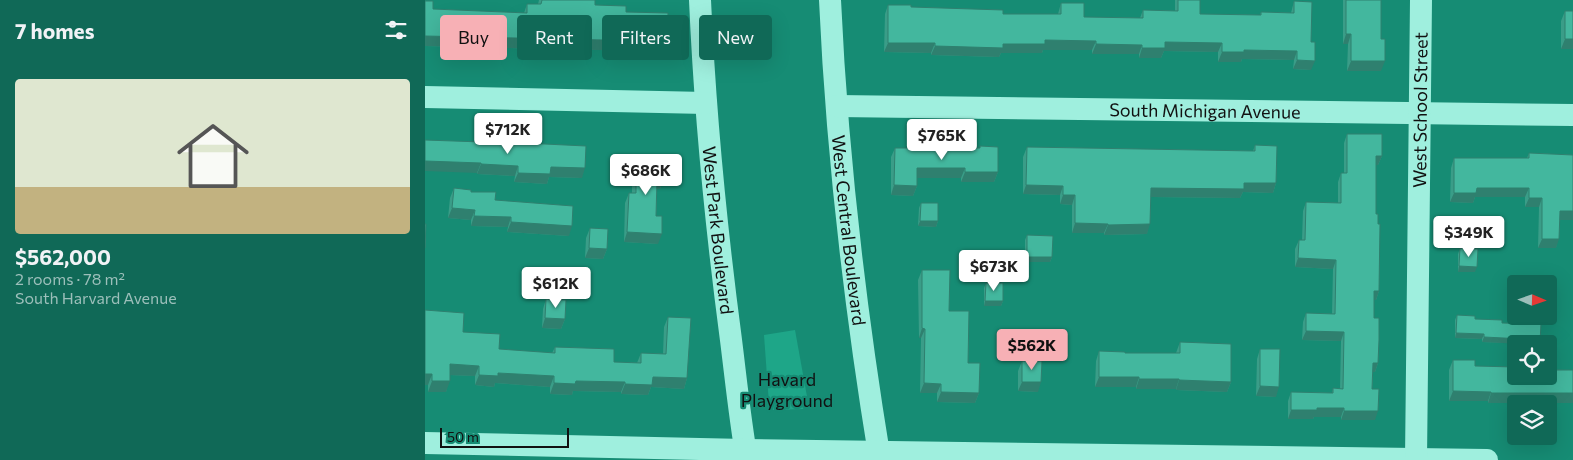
<!DOCTYPE html>
<meta charset="utf-8">
<style>
:root{--surface:#106957;--page:#196f5d;--text:#f1f3f6;--muted:#9cbfba;--accent:#f7b0b5}
body{margin:0;font-family:Commissioner,sans-serif;background:var(--page);color:var(--text);height:100vh;display:flex;flex-direction:column;font-size:19px;white-space:nowrap}
*{box-sizing:border-box;margin:0}
p{font-size:16px;color:var(--muted)}
.icon{flex:none;width:28px;height:28px;fill:none;stroke:currentColor;stroke-width:2;stroke-linecap:round;stroke-linejoin:round}
.map{position:relative;flex:1;overflow:hidden}
.details{display:flex;flex-direction:column;background:var(--surface);width:425px}
.details>*{flex:none}
.banner{position:absolute;left:15px;top:15px;width:475px;height:45px;display:flex;gap:10px}
.needle{width:32px;rotate:92deg}
.tools{position:absolute;left:1082px;top:275px;display:grid;gap:10px}
.tools a{display:grid;place-items:center;width:50px;height:50px;border-radius:5px;background:var(--surface);box-shadow:0 5px 20px #0002;font-size:25px}
.scale{position:absolute;left:15px;bottom:12px;width:129px;box-sizing:border-box;padding-left:5px;border:2px solid #111;border-top:0;font-size:14px;line-height:18px;white-space:nowrap;color:#111;-webkit-text-stroke:4px #168c74;paint-order:stroke}
.price{position:absolute;translate:-50% -42px;padding:0 11px;border-radius:5px;background:#fff;color:#222;font-size:16px;line-height:32px;filter:drop-shadow(0 1px 2px #0008)}
.price::after{content:'';position:absolute;left:50%;top:30px;width:15px;height:11px;margin-left:-8px;background:inherit;clip-path:polygon(0 0,100% 0,50% 100%)}
.price.on{background:var(--accent);color:#111}
ul{padding:0;list-style:none}
li{display:grid;align-content:center;gap:10px;height:265px;padding:0 15px}
li span{display:grid;place-items:center;height:155px;border-radius:5px;color:#555}
li>.icon{margin-inline-start:auto}
span .icon{width:90px;height:90px;fill:#fffc;stroke-width:1}
li b{font-size:21px}
h2{display:flex;justify-content:space-between;align-items:center;height:60px;padding:0 15px;font-size:21px}
.pill{padding:0 18px;border-radius:5px;background:var(--surface);box-shadow:0 5px 20px #0002;font-size:18px;line-height:45px}
.pill.on{background:var(--accent);color:#111}
main{display:flex;flex:1;min-height:0}
.map>svg:first-child{display:block}
.green{fill:#1ea688}
.lines{fill:none;stroke-linecap:round;stroke-linejoin:round}
.minor{stroke:#9fefde;stroke-width:22}
.wall{fill:#3a9d88}
.shaded-wall{fill:#2f806f}
.building{fill:#43b79e;stroke:#2f806f}
.labels{text-anchor:middle;dominant-baseline:central;stroke-width:4.5;stroke-linejoin:round;paint-order:stroke}
.street-label{font-size:18px;fill:#111;stroke:#168c74}
.park-label{font-size:18px;fill:#111;stroke:#168c74}
</style>
<main>
<section class="details">
<h2>7 homes<svg class="icon" aria-label="filters" viewBox="0 0 24 24"><path d="M4 7h16M4 17h16"/><circle cx="9" cy="7" r="2"/><circle cx="15" cy="17" r="2"/></svg></h2>
<ul>
<li><span style="background:linear-gradient(#dfe7d0 70%,#c2b280 0)"><svg class="icon" aria-label="home" viewBox="0 0 24 24"><path d="M3 11l9-7 9 7M6 9v11h12V9"/></svg></span><div><b>$562,000</b><p>2 rooms · 78 m²</p><p>South Harvard Avenue</p></div></li>
</ul>
</section>
<div class="map">
<svg width="1148" height="460" viewBox="0 0 1148 460">
<rect width="100%" height="100%" fill="#168c74"/>
<path class="green" d="M 370,330 L 383,402 L 378,409 L 348,410 L 344,404 L 339,335 Z"/>
<g class="lines">
<g class="minor">
<path id="s1" d="M 275,0 C 280,114 291,227 306,340 C 311,380 315,420 322,460"/>
<path id="s2" d="M 405,0 C 412,154 430,308 455,460"/>
<path d="M 0,97 L 281,103"/>
<path id="s3" d="M 412,106 L 1148,115"/>
<path d="M 0,443 L 320,450 L 1062,460"/>
<path id="s4" d="M 991,460 L 996,0"/>
</g>
</g>
<path class="wall" d="M 114,0 L 170,0 L 170,5 L 201,12 L 242,48 L 239,57 L 218,57 L 218,51 L 0,46 L 0,1 L 8,9 L 99,13 L 102,4 L 113,4 Z
M 750,0 L 775,0 L 775,14 L 835,15 L 836,12 L 866,13 L 869,1 L 886,70 L 868,69 L 869,60 L 817,59 L 816,62 L 793,62 L 793,52 L 739,51 L 736,58 L 714,58 L 714,54 L 667,54 L 667,50 L 618,50 L 617,53 L 576,53 L 574,57 L 506,55 L 506,53 L 459,52 L 460,14 L 463,5 L 486,7 L 578,14 L 633,14 L 636,3 L 659,17 L 715,18 L 718,10 L 750,11 Z
M 918,0 L 956,0 L 956,71 L 922,71 L 923,44 L 918,44 Z
M 1140,11 L 1148,49 L 1136,49 L 1136,21 Z
M 922,134 L 957,156 L 953,165 L 951,165 L 951,214 L 954,291 L 951,300 L 949,300 L 949,318 L 953,363 L 950,372 L 948,372 L 947,389 L 950,420 L 916,420 L 916,417 L 889,417 L 888,419 L 863,419 L 863,401 L 866,392 L 907,393 L 908,388 L 915,389 L 916,341 L 877,340 L 878,322 L 881,313 L 907,314 L 908,269 L 870,267 L 870,249 L 874,240 L 877,240 L 878,211 L 881,202 L 913,203 L 913,182 L 916,173 L 919,173 L 919,143 Z
M 0,140 L 157,178 L 124,177 L 122,184 L 89,182 L 90,176 L 52,174 L 52,173 Z
M 830,145 L 851,183 L 848,193 L 818,192 L 815,198 L 726,197 L 722,234 L 679,235 L 679,233 L 647,233 L 647,205 L 635,204 L 635,195 L 598,194 L 598,157 L 602,147 L 828,151 Z
M 470,148 L 573,172 L 569,182 L 536,182 L 536,178 L 492,178 L 492,186 L 488,196 L 466,195 L 466,157 Z
M 1104,153 L 1148,155 L 1148,220 L 1135,220 L 1131,248 L 1113,248 L 1114,207 L 1100,207 L 1100,197 L 1050,197 L 1048,203 L 1025,202 L 1026,168 L 1029,158 L 1102,158 Z
M 211,155 L 238,180 L 235,189 L 232,189 L 231,216 L 233,244 L 199,242 L 200,203 L 204,193 L 207,193 L 207,165 Z
M 29,188 L 46,192 L 70,200 L 144,236 L 82,232 L 83,227 L 46,226 L 46,220 L 23,218 L 25,198 Z
M 496,203 L 513,221 L 511,227 L 493,226 L 494,208 Z
M 1058,223 L 1074,247 L 1056,246 L 1056,228 Z
M 165,228 L 182,249 L 178,259 L 160,258 L 161,238 Z
M 602,235 L 627,257 L 625,262 L 600,262 L 600,240 Z
M 1035,248 L 1050,272 L 1033,272 L 1033,254 Z
M 497,270 L 524,311 L 554,393 L 550,403 L 512,402 L 512,393 L 495,393 L 496,338 L 494,338 L 493,280 Z
M 561,283 L 578,301 L 576,306 L 559,306 L 559,288 Z
M 121,299 L 140,319 L 136,329 L 117,328 L 118,309 Z
M 1032,315 L 1050,319 L 1077,323 L 1115,342 L 1114,344 L 1057,342 L 1057,339 L 1030,338 L 1030,320 Z
M 243,317 L 262,378 L 259,389 L 226,387 L 223,395 L 196,394 L 196,392 L 148,391 L 147,395 L 125,394 L 125,387 L 70,383 L 69,387 L 50,385 L 50,376 L 25,375 L 21,392 L 3,392 L 3,385 L 0,385 L 38,332 L 74,349 L 127,353 L 130,347 L 189,362 L 212,363 L 216,353 L 238,354 L 239,327 Z
M 755,342 L 806,382 L 802,392 L 751,390 L 751,389 L 711,389 L 711,387 L 670,387 L 671,361 L 674,351 L 700,353 L 751,353 Z
M 835,349 L 851,397 L 831,396 L 832,359 Z
M 1028,360 L 1050,366 L 1090,369 L 1148,370 L 1148,403 L 1063,403 L 1063,401 L 1024,401 L 1024,370 Z
M 597,361 L 613,392 L 593,391 L 593,371 Z"/>
<path class="shaded-wall" d="M 921,34 L 926,34 L 923,44 L 918,44 Z
M 0,36 L 222,41 L 218,51 L 0,46 Z
M 1140,39 L 1148,39 L 1148,49 L 1136,49 Z
M 620,40 L 671,41 L 667,50 L 618,50 L 617,53 L 576,53 L 574,57 L 506,55 L 510,46 Z
M 740,42 L 797,43 L 793,52 L 739,51 L 736,58 L 714,58 L 717,48 Z
M 463,43 L 510,43 L 506,53 L 459,52 Z
M 671,44 L 717,45 L 714,54 L 667,54 Z
M 222,47 L 242,48 L 239,57 L 218,57 Z
M 819,50 L 872,51 L 869,60 L 817,59 L 816,62 L 793,62 L 797,52 Z
M 872,60 L 890,61 L 886,70 L 868,69 Z
M 926,61 L 960,61 L 956,71 L 922,71 Z
M 951,156 L 957,156 L 953,165 L 948,165 Z
M 0,161 L 56,163 L 52,173 L 0,171 Z
M 56,164 L 93,166 L 90,176 L 52,174 Z
M 126,167 L 160,168 L 157,178 L 124,177 L 122,184 L 89,182 L 93,173 Z
M 492,168 L 540,168 L 536,178 L 488,178 Z
M 540,172 L 573,172 L 569,182 L 536,182 Z
M 232,180 L 238,180 L 235,189 L 229,189 Z
M 819,183 L 851,183 L 848,193 L 818,192 L 815,198 L 723,197 L 726,188 Z
M 469,185 L 492,186 L 488,196 L 466,195 Z
M 601,185 L 638,186 L 635,195 L 598,194 Z
M 1052,188 L 1104,188 L 1100,197 L 1050,197 L 1048,203 L 1025,202 L 1029,193 Z
M 638,195 L 650,195 L 647,205 L 635,204 Z
M 1104,198 L 1117,198 L 1114,207 L 1100,207 Z
M 27,208 L 50,210 L 46,220 L 23,218 Z
M 1135,211 L 1148,211 L 1148,220 L 1132,220 Z
M 49,216 L 86,217 L 83,227 L 46,226 Z
M 495,221 L 513,221 L 511,227 L 493,226 Z
M 86,222 L 147,226 L 144,236 L 82,232 Z
M 650,223 L 683,224 L 679,233 L 647,233 Z
M 725,224 L 722,234 L 679,235 L 683,225 Z
M 202,232 L 237,234 L 233,244 L 199,242 Z
M 1117,239 L 1134,239 L 1131,248 L 1113,248 Z
M 1058,241 L 1076,242 L 1074,247 L 1056,246 Z
M 164,248 L 182,249 L 178,259 L 160,258 Z
M 602,257 L 627,257 L 625,262 L 600,262 Z
M 873,258 L 911,260 L 908,269 L 870,267 Z
M 1034,266 L 1052,267 L 1050,272 L 1033,272 Z
M 949,291 L 954,291 L 951,300 L 946,300 Z
M 560,301 L 578,301 L 576,306 L 559,306 Z
M 120,318 L 140,319 L 136,329 L 117,328 Z
M 497,328 L 500,329 L 496,338 L 494,338 Z
M 881,331 L 919,332 L 916,341 L 877,340 Z
M 1031,333 L 1059,334 L 1057,339 L 1030,338 Z
M 1059,337 L 1098,339 L 1096,344 L 1057,342 Z
M 1097,341 L 1115,342 L 1114,344 L 1097,344 Z
M 948,363 L 953,363 L 950,372 L 945,372 Z
M 25,364 L 54,366 L 50,376 L 21,375 Z
M 73,373 L 129,376 L 125,387 L 70,383 L 69,387 L 50,385 L 54,375 Z
M 0,374 L 7,374 L 3,385 L 0,385 Z
M 228,377 L 262,378 L 259,389 L 226,387 L 223,395 L 196,394 L 200,384 Z
M 674,377 L 714,377 L 711,387 L 670,387 Z
M 714,379 L 754,379 L 751,389 L 711,389 Z
M 754,380 L 806,382 L 802,392 L 751,390 Z
M 7,381 L 25,381 L 21,392 L 3,392 Z
M 151,381 L 200,382 L 196,392 L 148,391 L 147,395 L 125,394 L 129,383 Z
M 597,382 L 616,382 L 613,392 L 593,391 Z
M 499,383 L 516,384 L 512,393 L 495,393 Z
M 835,386 L 854,387 L 851,397 L 831,396 Z
M 1028,391 L 1066,392 L 1063,401 L 1024,401 Z
M 516,392 L 554,393 L 550,403 L 512,402 Z
M 1066,393 L 1148,393 L 1148,403 L 1063,403 Z
M 892,408 L 919,408 L 916,417 L 889,417 L 888,419 L 863,419 L 866,410 Z
M 919,411 L 953,411 L 950,420 L 916,420 Z"/>
<path class="building" d="M 117,0 L 170,0 L 170,5 L 201,6 L 201,12 L 243,13 L 242,48 L 222,47 L 222,41 L 0,36 L 0,1 L 8,1 L 8,9 L 102,13 L 102,4 L 116,4 Z
M 753,0 L 775,0 L 775,14 L 836,15 L 836,12 L 869,13 L 869,1 L 887,2 L 886,42 L 890,42 L 890,61 L 872,60 L 872,51 L 819,50 L 819,52 L 797,52 L 797,43 L 740,42 L 740,48 L 717,48 L 717,45 L 671,44 L 671,41 L 620,40 L 620,44 L 578,44 L 578,48 L 510,46 L 510,43 L 463,43 L 463,5 L 486,5 L 486,7 L 578,10 L 578,14 L 636,14 L 636,3 L 659,3 L 659,17 L 718,18 L 718,10 L 753,11 Z
M 921,0 L 956,0 L 956,39 L 960,39 L 960,61 L 926,61 L 926,34 L 921,34 Z
M 1140,11 L 1148,11 L 1148,39 L 1140,39 Z
M 922,134 L 957,134 L 957,156 L 951,156 L 951,214 L 953,214 L 953,224 L 955,224 L 954,291 L 949,291 L 949,318 L 954,318 L 954,340 L 953,363 L 948,363 L 947,389 L 954,389 L 953,411 L 919,411 L 919,408 L 892,408 L 892,410 L 866,410 L 866,392 L 908,393 L 908,388 L 918,389 L 919,332 L 881,331 L 881,313 L 910,314 L 911,260 L 873,258 L 874,240 L 880,240 L 881,202 L 916,203 L 916,173 L 922,173 Z
M 0,140 L 57,142 L 57,141 L 161,146 L 160,168 L 126,167 L 125,174 L 93,173 L 93,166 L 56,164 L 56,163 L 0,161 Z
M 830,145 L 852,146 L 851,183 L 819,183 L 819,189 L 726,188 L 725,224 L 683,225 L 683,224 L 650,223 L 650,195 L 638,195 L 638,186 L 601,185 L 602,147 L 830,151 Z
M 555,146 L 573,147 L 573,172 L 540,172 L 540,168 L 492,168 L 492,186 L 469,185 L 470,148 L 555,148 Z
M 1104,153 L 1148,155 L 1148,211 L 1135,211 L 1134,239 L 1117,239 L 1117,198 L 1104,198 L 1104,188 L 1052,188 L 1051,193 L 1029,193 L 1029,158 L 1104,158 Z
M 211,155 L 238,155 L 238,180 L 232,180 L 231,216 L 237,216 L 237,234 L 202,232 L 204,193 L 211,193 Z
M 29,188 L 46,190 L 46,192 L 71,192 L 70,200 L 148,206 L 147,226 L 86,222 L 86,217 L 49,216 L 50,210 L 27,208 Z
M 496,203 L 513,203 L 513,221 L 495,221 Z
M 1058,223 L 1076,224 L 1076,242 L 1058,241 Z
M 0,224 L 1,224 L 0,248 Z
M 165,228 L 183,229 L 182,249 L 164,248 Z
M 602,235 L 628,236 L 627,257 L 602,257 Z
M 1035,248 L 1053,249 L 1052,267 L 1034,266 Z
M 497,270 L 525,270 L 524,311 L 544,311 L 543,363 L 555,363 L 554,393 L 516,392 L 516,384 L 499,383 L 500,329 L 497,328 Z
M 561,283 L 578,283 L 578,301 L 560,301 Z
M 121,299 L 141,300 L 140,319 L 120,318 Z
M 0,310 L 39,313 L 38,332 L 75,334 L 74,349 L 130,353 L 130,347 L 189,349 L 189,362 L 216,363 L 216,353 L 241,354 L 243,317 L 266,318 L 262,378 L 228,377 L 227,385 L 200,384 L 200,382 L 151,381 L 150,384 L 129,383 L 129,376 L 73,373 L 73,376 L 54,375 L 54,366 L 25,364 L 25,381 L 7,381 L 7,374 L 0,374 Z
M 1032,315 L 1050,316 L 1050,319 L 1077,320 L 1077,323 L 1116,324 L 1115,342 L 1097,341 L 1098,339 L 1059,337 L 1059,334 L 1031,333 Z
M 755,342 L 806,344 L 806,382 L 754,380 L 754,379 L 714,379 L 714,377 L 674,377 L 674,351 L 700,352 L 700,353 L 755,353 Z
M 835,349 L 855,349 L 854,387 L 835,386 Z
M 1028,360 L 1050,360 L 1050,366 L 1090,367 L 1090,369 L 1091,369 L 1091,376 L 1124,376 L 1124,370 L 1148,370 L 1148,393 L 1066,393 L 1066,392 L 1028,391 Z
M 597,361 L 617,361 L 616,382 L 597,382 Z"/>
<g class="labels">
<g class="street-label">
<text stroke="none"><textPath href="#s4" startOffset="350">West School Street</textPath></text>
<text stroke="none"><textPath href="#s3" startOffset="368">South Michigan Avenue</textPath></text>
<text stroke="none"><textPath href="#s1" startOffset="231">West Park Boulevard</textPath></text>
<text stroke="none"><textPath href="#s2" startOffset="231">West Central Boulevard</textPath></text>
</g>
<g class="park-label">
<text x="362" y="379">Havard<tspan x="362" dy="21">Playground</tspan></text>
</g>
</g>
</svg>
<div class="tools">
<a><svg class="needle" viewBox="-14 -14 28 28"><path d="M0-13l5 13h-10z" fill="#e53935"/><path d="M0 13l5-13h-10z" fill="#9cbfba"/></svg></a>
<a><svg class="icon" aria-label="locate" viewBox="0 0 24 24"><circle cx="12" cy="12" r="6"/><path d="M12 2v4M12 18v4M2 12h4M18 12h4"/></svg></a>
<a><svg class="icon" aria-label="layers" viewBox="0 0 24 24"><path d="M12 4l9 5-9 5-9-5zM3 14l9 5 9-5"/></svg></a>
</div>
<div class="scale">50 m</div>
<b class="price" style="left:83px;top:155px">$712K</b>
<b class="price" style="left:517px;top:161px">$765K</b>
<b class="price" style="left:221px;top:196px">$686K</b>
<b class="price" style="left:1044px;top:258px">$349K</b>
<b class="price" style="left:569px;top:292px">$673K</b>
<b class="price" style="left:131px;top:309px">$612K</b>
<b class="price on" style="left:607px;top:371px">$562K</b>
<div class="banner">
<a class="pill on">Buy</a>
<a class="pill">Rent</a>
<a class="pill">Filters</a>
<a class="pill">New</a>
</div>
</div>
</main>
